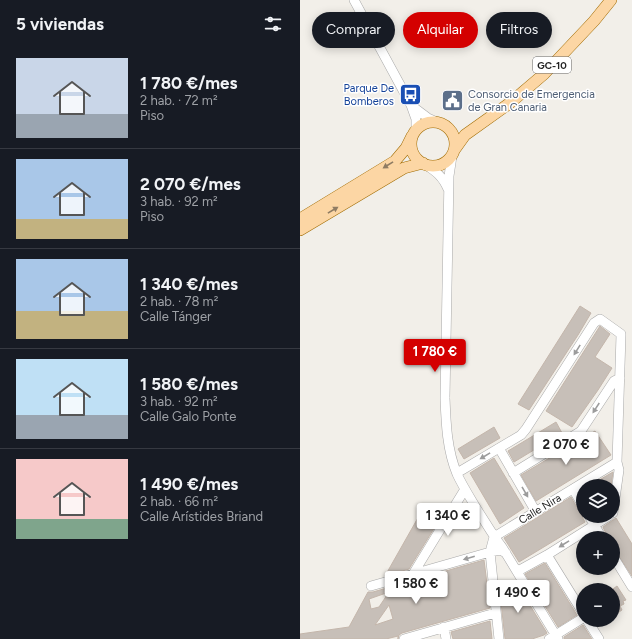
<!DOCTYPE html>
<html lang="es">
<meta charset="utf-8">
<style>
:root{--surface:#171b24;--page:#242831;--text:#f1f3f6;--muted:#9ea1a6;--line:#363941;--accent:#d40000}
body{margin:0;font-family:Figtree,sans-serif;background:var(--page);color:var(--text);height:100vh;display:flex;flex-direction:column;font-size:15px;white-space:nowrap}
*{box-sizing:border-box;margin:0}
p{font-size:13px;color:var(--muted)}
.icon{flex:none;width:22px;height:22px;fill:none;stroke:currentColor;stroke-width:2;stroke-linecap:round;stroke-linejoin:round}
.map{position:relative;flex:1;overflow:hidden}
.sheet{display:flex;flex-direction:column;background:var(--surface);width:300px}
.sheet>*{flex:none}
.banner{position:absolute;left:12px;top:12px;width:260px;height:36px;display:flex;gap:8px}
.tools{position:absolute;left:276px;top:479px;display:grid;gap:8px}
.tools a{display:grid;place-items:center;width:44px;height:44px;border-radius:50%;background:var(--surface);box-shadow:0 2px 10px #0003;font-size:20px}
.price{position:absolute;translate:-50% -34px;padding:0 9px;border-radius:4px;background:#fff;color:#222;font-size:13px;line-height:26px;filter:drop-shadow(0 1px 2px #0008)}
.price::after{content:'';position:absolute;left:50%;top:24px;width:12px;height:9px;margin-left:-6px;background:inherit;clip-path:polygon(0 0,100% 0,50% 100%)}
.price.on{background:var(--accent);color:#fff}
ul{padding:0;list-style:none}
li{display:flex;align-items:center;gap:12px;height:100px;padding:0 16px}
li+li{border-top:1px solid var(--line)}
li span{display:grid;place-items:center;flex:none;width:112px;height:80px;border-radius:0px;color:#555}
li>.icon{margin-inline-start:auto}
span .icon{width:48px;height:48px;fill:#fffc;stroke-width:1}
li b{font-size:17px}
h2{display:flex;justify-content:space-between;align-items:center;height:48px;padding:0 16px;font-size:17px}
.pill{padding:0 14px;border-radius:18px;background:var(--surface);box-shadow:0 2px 10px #0003;font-size:14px;line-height:36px}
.pill.on{background:var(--accent);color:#fff}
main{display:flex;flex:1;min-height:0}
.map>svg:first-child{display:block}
.building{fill:#c7bfb8;stroke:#c4b6ab;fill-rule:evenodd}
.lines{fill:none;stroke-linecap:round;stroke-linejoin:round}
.minor-casing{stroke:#a9a9a9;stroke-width:10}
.major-casing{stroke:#a06b00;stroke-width:12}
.minor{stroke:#fff;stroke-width:9}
.major{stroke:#fcd6a4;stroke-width:11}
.oneway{fill:#8f7c63}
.oneway2{fill:#9c9c9c}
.labels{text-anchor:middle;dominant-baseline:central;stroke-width:3;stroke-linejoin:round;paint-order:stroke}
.shield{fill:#fff;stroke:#646464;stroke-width:1}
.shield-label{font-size:10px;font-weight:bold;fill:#222}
.transit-label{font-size:11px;fill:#164399;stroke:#fff;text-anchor:end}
.service-label{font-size:11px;fill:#4e5e75;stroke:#fff;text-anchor:start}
.street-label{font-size:11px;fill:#222;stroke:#fff}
</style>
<main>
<section class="sheet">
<h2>5 viviendas<svg class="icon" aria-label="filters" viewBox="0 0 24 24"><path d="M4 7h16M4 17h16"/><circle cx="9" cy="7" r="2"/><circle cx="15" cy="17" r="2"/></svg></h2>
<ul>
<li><span style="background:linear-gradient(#c9d6e8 70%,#9aa5b1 0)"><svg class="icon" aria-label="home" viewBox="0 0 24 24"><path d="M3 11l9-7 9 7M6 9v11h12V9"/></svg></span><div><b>1 780 €/mes</b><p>2 hab. · 72 m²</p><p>Piso</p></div></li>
<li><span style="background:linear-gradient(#a9c7e8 75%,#c2b280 0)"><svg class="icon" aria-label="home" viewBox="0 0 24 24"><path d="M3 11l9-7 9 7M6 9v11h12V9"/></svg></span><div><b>2 070 €/mes</b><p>3 hab. · 92 m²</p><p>Piso</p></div></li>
<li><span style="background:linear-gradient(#a9c7e8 65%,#c2b280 0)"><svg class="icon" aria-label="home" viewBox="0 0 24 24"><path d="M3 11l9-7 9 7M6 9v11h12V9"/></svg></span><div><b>1 340 €/mes</b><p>2 hab. · 78 m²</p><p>Calle Tánger</p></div></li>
<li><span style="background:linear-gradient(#bfe0f5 70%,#9aa5b1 0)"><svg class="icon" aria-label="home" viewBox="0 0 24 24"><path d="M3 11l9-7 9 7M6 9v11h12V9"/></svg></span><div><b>1 580 €/mes</b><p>3 hab. · 92 m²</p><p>Calle Galo Ponte</p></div></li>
<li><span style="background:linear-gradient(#f6c9c9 75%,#7fa58c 0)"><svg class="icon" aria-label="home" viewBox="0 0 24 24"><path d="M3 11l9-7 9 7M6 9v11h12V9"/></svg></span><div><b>1 490 €/mes</b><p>2 hab. · 66 m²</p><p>Calle Arístides Briand</p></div></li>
</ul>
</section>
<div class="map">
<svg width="332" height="639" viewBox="0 0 332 639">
<rect width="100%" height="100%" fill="#f2efe9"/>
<path class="building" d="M 280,306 L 291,313 L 278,335 L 229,410 L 218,404 Z
M 300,326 L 310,334 L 295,357 L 312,368 L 298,390 L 272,427 L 246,411 Z
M 256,422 L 262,433 L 214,462 L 208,451 Z
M 194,427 L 200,438 L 164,459 L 158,449 Z
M 295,431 L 311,455 L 236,501 L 221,475 Z
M 194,458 L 224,508 L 200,524 L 170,473 Z
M 313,472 L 311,486 L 289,486 Z
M 271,497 L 285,522 L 219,562 L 204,538 Z
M 119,516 L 138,522 L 109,569 L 85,576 Z
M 316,518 L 332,544 L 332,576 L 313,547 L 313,538 L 308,538 L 303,527 Z
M 184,560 L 190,608 L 102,633 L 99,635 L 98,639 L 98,636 L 86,639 L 0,639 L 0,634 L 49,627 L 68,592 L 73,592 ZM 89,592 L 79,607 L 71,609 L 69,599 ZM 89,605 L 93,619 L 75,625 Z
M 245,563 L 277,615 L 258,627 L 225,574 Z
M 215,581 L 247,633 L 244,635 L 232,639 L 205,639 L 199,584 Z
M 317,586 L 326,600 L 323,601 L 324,604 L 320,606 L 322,610 L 313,616 L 313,589 Z
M 190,621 L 192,639 L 153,639 L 151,632 Z
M 283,625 L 292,639 L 264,639 L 264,637 Z"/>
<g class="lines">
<defs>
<path id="minor" d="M 54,0 L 111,105 L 116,119 L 116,129
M 112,106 L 128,118 L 137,122
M 152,156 L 149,176 L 145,398 C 146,424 147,450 157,474 C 163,487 171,499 178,511 C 186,523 193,536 202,547 L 258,639
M 123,163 C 135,171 142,175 148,189
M 199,448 L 236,512
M 157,473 L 221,435 L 226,429 L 294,323 L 300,319 L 321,334 C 320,377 318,420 317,462 L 319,470 L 313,513
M 213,473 L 281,431 L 314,381 L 320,378
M 273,489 L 283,506
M 289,516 L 302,538
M 194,537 L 317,462
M 194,537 L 190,552 L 199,639
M 247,555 L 283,613
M 313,556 L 332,587
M 218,571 L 247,555 L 309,516
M 113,574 L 165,489
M 71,586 L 190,552 L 200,550 L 206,553
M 287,620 L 299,639
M 144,627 L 146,639
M 104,639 L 195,613
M 249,639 L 283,618"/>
<path id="major" d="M111 144a22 22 0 1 1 44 0a22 22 0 1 1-44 0Z
M 155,149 L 165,135 L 210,103 L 244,74 L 294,21 L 311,0
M 0,219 L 95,161 L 106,148 L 112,136
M 0,230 L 104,168 L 123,163"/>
</defs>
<use href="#minor" class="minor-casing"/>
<use href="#major" class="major-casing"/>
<use href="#minor" class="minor"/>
<use href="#major" class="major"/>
</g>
<defs><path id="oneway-solid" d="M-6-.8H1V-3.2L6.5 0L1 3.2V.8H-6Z"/></defs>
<g class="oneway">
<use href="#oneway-solid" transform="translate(88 165) rotate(148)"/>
<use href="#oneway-solid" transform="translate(33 210) rotate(-31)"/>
</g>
<g class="oneway2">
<use href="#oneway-solid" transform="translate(277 350) rotate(122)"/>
<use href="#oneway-solid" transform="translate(296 408) rotate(123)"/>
<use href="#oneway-solid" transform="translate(185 456) rotate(149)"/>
<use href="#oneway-solid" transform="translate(225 492) rotate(60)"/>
<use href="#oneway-solid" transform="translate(264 544) rotate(148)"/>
<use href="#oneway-solid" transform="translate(169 558) rotate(164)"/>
</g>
<defs>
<symbol id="bus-square" viewBox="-11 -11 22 22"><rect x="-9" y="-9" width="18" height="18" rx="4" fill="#1a4fb4" stroke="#fff"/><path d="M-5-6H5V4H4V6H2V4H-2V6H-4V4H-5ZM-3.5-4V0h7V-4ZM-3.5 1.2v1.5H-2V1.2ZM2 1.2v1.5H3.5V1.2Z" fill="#fff"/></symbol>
<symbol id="civic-square" viewBox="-11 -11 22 22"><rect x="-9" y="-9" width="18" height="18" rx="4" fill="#5c6f8a" stroke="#fff"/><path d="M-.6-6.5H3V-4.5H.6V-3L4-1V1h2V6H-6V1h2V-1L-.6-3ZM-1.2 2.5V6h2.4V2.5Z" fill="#fff"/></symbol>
</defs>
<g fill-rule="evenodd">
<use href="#bus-square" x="98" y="82" width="25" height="25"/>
<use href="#civic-square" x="140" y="88" width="25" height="25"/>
</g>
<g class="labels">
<rect class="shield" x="233" y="57" width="38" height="16" rx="3"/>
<g class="shield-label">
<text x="252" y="65">GC-10</text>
</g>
<g class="transit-label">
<text x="94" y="88">Parque De<tspan x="94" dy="13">Bomberos</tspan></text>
</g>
<g class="service-label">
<text x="168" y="94">Consorcio de Emergencia<tspan x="168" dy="13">de Gran Canaria</tspan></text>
</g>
<g class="street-label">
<text transform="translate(240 509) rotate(-31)">Calle Nira</text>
</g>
</g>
</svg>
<div class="tools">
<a><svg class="icon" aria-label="layers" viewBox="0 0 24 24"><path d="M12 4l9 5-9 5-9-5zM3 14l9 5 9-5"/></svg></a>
<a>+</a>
<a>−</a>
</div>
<b class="price on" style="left:135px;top:373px">1 780 €</b>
<b class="price" style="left:266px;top:466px">2 070 €</b>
<b class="price" style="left:148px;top:537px">1 340 €</b>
<b class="price" style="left:116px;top:605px">1 580 €</b>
<b class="price" style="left:218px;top:614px">1 490 €</b>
<div class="banner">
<a class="pill">Comprar</a>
<a class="pill on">Alquilar</a>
<a class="pill">Filtros</a>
</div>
</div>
</main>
